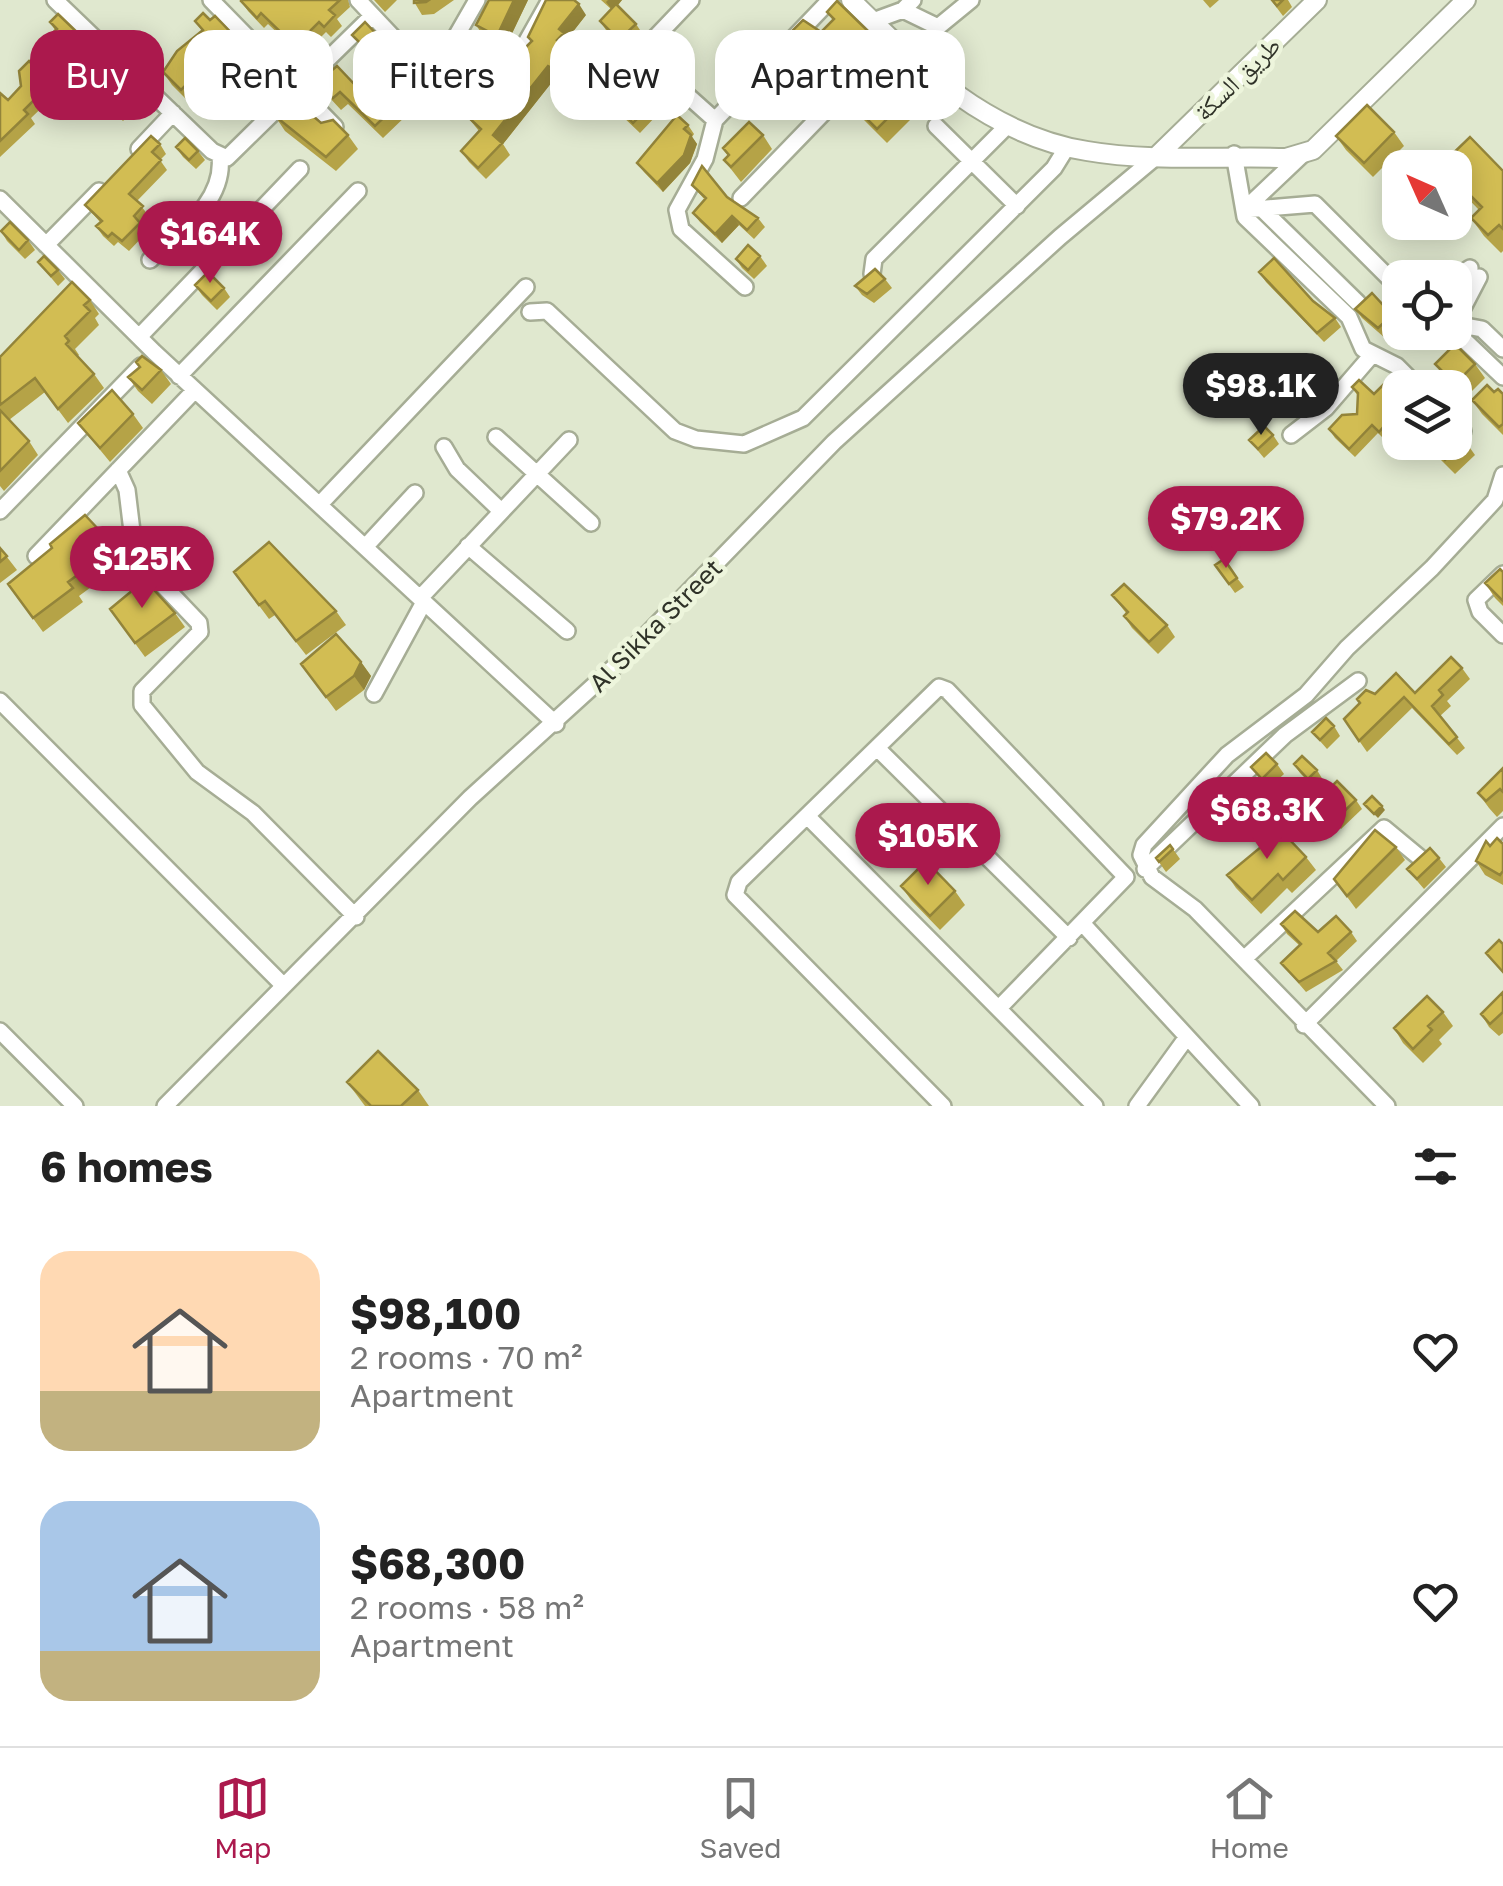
<!DOCTYPE html>
<meta charset="utf-8">
<style>
:root{--surface:#fff;--page:#f6f6f6;--text:#222;--muted:#767676;--line:#e0e0e0;--accent:#ab194d}
body{margin:0;font-family:"Golos Text","Noto Naskh Arabic",sans-serif;background:var(--page);color:var(--text);height:100vh;display:flex;flex-direction:column;font-size:38px;white-space:nowrap}
*{box-sizing:border-box;margin:0}
p{font-size:32px;color:var(--muted)}
.icon{flex:none;width:55px;height:55px;fill:none;stroke:currentColor;stroke-width:2;stroke-linecap:round;stroke-linejoin:round}
.map{position:relative;height:1106px;overflow:hidden}
.sheet{display:flex;flex-direction:column;background:var(--surface);flex:1}
.sheet>*{flex:none}
.guide{position:absolute;left:30px;top:30px;width:1000px;height:90px;display:flex;gap:20px}
.needle{width:65px;rotate:315deg}
.buttons{position:absolute;left:1382px;top:150px;display:grid;gap:20px}
.buttons a{display:grid;place-items:center;width:90px;height:90px;border-radius:20px;background:var(--surface);box-shadow:0 5px 25px #0003;font-size:50px}
.price{position:absolute;translate:-50% -85px;padding:0 22px;border-radius:35px;background:var(--accent);color:#fff;font-size:32px;line-height:65px;filter:drop-shadow(0 2px 5px #0008)}
.price::after{content:'';position:absolute;left:50%;top:60px;width:30px;height:22px;margin-left:-15px;background:inherit;clip-path:polygon(0 0,100% 0,50% 100%)}
.price.active{background:#222;color:#fff}
ul{padding:0;list-style:none}
li{display:flex;align-items:center;gap:30px;height:250px;padding:0 40px}
li span{display:grid;place-items:center;flex:none;width:280px;height:200px;border-radius:30px;color:#555}
li>.icon{margin-inline-start:auto}
span .icon{width:120px;height:120px;fill:#fffc;stroke-width:1}
li b{font-size:42px}
h2{display:flex;justify-content:space-between;align-items:center;height:120px;padding:0 40px;font-size:42px}
.tag{padding:0 35px;border-radius:30px;background:var(--surface);box-shadow:0 5px 25px #0003;font-size:35px;line-height:90px}
.tag.active{background:var(--accent);color:#fff}
.dock{display:flex;justify-content:space-around;align-items:center;height:140px;border-top:2px solid var(--line);background:var(--surface);font-size:28px;color:var(--muted)}
.dock a{display:grid;justify-items:center;gap:5px}
.dock .active{color:var(--accent)}
.map>svg:first-child{display:block}
.lines{fill:none;stroke-linecap:round;stroke-linejoin:round}
.minor-casing{stroke:#a6ad95;stroke-width:20}
.major-casing{stroke:#a6ad95;stroke-width:22}
.minor{stroke:#fff;stroke-width:15}
.major{stroke:#fff;stroke-width:18}
.wall{fill:#b5a347}
.shaded-wall{fill:#93843a}
.building{fill:#d2bd53;stroke:#93843a;stroke-width:2.5}
.labels{text-anchor:middle;dominant-baseline:central;stroke-width:9;stroke-linejoin:round;paint-order:stroke}
.street-label{font-size:25px;fill:#2f3228;stroke:#edf5dc}
</style>
<div class="map">
<svg width="1503" height="1106" viewBox="0 0 1503 1106">
<rect width="100%" height="100%" fill="#e0e8cf"/>
<g class="lines">
<defs>
<path id="minor" d="M 55,0 L 212,151 L 227,158 L 372,16
M 211,0 L 335,127
M 358,0 L 424,70 L 435,73 L 477,0
M 903,10 L 938,27 L 971,0
M 873,21 L 903,10 L 913,0
M 510,71 L 550,0
M 687,95 L 715,120
M 590,106 L 691,0
M 936,126 L 1017,206
M 139,149 L 173,113
M 1234,154 L 1245,217 L 1349,317 L 1363,349 L 1397,366 L 1419,388
M 741,198 L 893,41
M 0,199 L 154,352 L 556,724
M 1244,210 L 1315,204 L 1391,280 L 1400,297
M 1244,210 L 1303,154
M 1264,211 L 1358,303
M 46,245 L 99,191
M 150,260 C 180,231 225,202 220,157
M 872,274 L 874,259 L 1007,126
M 1455,278 L 1470,268
M 745,287 L 681,229 L 677,210 L 705,159 L 715,120 L 830,0
M 530,312 L 547,311 L 675,431 L 696,439 L 744,444 L 803,418 L 1054,168 L 1067,147
M 1455,323 L 1479,277
M 1455,324 L 1482,329 L 1503,349
M 1455,325 L 1461,337 L 1503,377
M 139,337 L 300,169
M 179,376 L 358,191
M 1455,423 L 1463,431
M 1291,435 L 1326,408 L 1371,356
M 496,437 L 591,523
M 444,447 L 457,469 L 501,511
M 118,470 L 127,490 L 135,556 L 199,623 L 200,632 L 142,691 L 142,705 L 197,772 L 253,813 L 356,917
M 321,503 L 526,287
M 0,511 L 141,366
M 366,546 L 415,493
M 468,546 L 567,631
M 36,556 L 195,390
M 1503,574 L 1476,600 L 1480,612 L 1503,635
M 420,598 L 569,440
M 374,694 L 424,602
M 0,701 L 283,985
M 877,748 L 1069,938
M 808,817 L 1095,1106
M 1145,869 L 1285,735 L 1358,681
M 1083,924 L 1251,1106
M 1244,959 L 1384,828 L 1419,857
M 1304,1025 L 1503,826
M 0,1031 L 75,1106
M 165,1106 L 470,798 L 624,658 L 834,442 L 1060,237 L 1157,156
M 943,1106 L 735,895 L 739,882 L 939,687 L 947,690 L 1126,877 L 999,1008
M 1137,1106 L 1187,1037
M 1387,1106 L 1195,909 L 1152,877 L 1141,855 L 1144,845 L 1227,755 L 1306,695 L 1347,648 L 1432,568 L 1495,500 L 1503,475"/>
<path id="major" d="M 851,0 C 919,67 988,135 1087,151 C 1150,162 1221,156 1286,158 L 1313,150 L 1466,0
M 1157,156 L 1317,0"/>
</defs>
<use href="#minor" class="minor-casing"/>
<use href="#major" class="major-casing"/>
<use href="#minor" class="minor"/>
<use href="#major" class="major"/>
</g>
<path class="wall" d="M 242,0 L 348,0 L 350,7 L 337,19 L 342,26 L 331,37 L 326,32 L 302,56 L 268,24 L 264,28 L 248,11 L 241,1 Z
M 374,0 L 397,0 L 385,12 Z
M 413,0 L 454,0 L 434,14 L 422,15 Z
M 488,0 L 528,0 L 505,48 L 484,37 L 476,25 L 489,1 Z
M 601,0 L 622,0 L 618,5 L 636,24 L 642,33 L 626,50 L 606,30 L 600,21 L 611,9 Z
M 1203,0 L 1219,0 L 1210,8 Z
M 1271,0 L 1288,0 L 1292,7 L 1283,16 Z
M 827,12 L 870,33 L 876,42 L 856,63 L 827,41 L 821,32 L 833,20 Z
M 586,15 L 568,38 L 572,44 L 568,48 L 586,62 L 594,73 L 581,90 L 556,77 L 503,144 L 510,155 L 486,179 L 469,162 L 461,151 L 479,131 L 466,115 L 477,117 L 486,111 L 531,42 L 528,37 Z
M 195,21 L 269,72 L 279,85 L 264,100 L 253,88 L 227,116 L 200,95 L 191,104 L 172,85 L 163,72 L 202,31 Z
M 50,22 L 82,37 L 92,51 L 80,63 L 75,58 L 72,61 L 60,49 L 50,35 L 55,30 Z
M 821,32 L 830,46 L 804,73 L 781,42 Z
M 352,35 L 381,39 L 388,48 L 375,61 Z
M 484,52 L 468,82 L 449,72 L 442,62 Z
M 128,53 L 144,53 L 148,58 L 139,66 Z
M 331,71 L 357,87 L 376,90 L 426,77 L 434,89 L 383,138 L 348,104 L 341,110 L 318,85 L 310,73 Z
M 650,71 L 653,76 L 642,88 L 631,75 Z
M 51,83 L 58,92 L 31,118 L 35,124 L 0,157 L 0,93 L 8,100 Z
M 134,88 L 140,98 L 138,100 L 144,108 L 131,120 L 128,116 L 123,121 L 110,108 L 103,98 Z
M 838,90 L 906,100 L 916,114 L 887,143 L 848,104 Z
M 614,104 L 650,106 L 657,115 L 640,133 L 620,114 Z
M 276,106 L 348,135 L 358,149 L 336,171 L 285,131 L 275,116 L 280,112 Z
M 688,125 L 694,134 L 692,137 L 697,144 L 690,163 L 663,192 L 644,172 L 637,163 Z
M 1394,132 L 1404,146 L 1373,177 L 1346,150 L 1336,136 Z
M 763,135 L 772,149 L 741,182 L 724,160 L 728,156 L 723,148 Z
M 160,144 L 166,154 L 160,160 L 167,170 L 137,201 L 149,216 L 141,224 L 147,232 L 129,251 L 118,242 L 114,246 L 103,236 L 96,226 L 100,222 L 85,205 Z
M 176,147 L 198,151 L 205,160 L 196,169 L 183,157 Z
M 1455,168 L 1503,171 L 1503,251 L 1501,253 L 1484,236 L 1471,218 L 1479,210 L 1455,185 Z
M 692,185 L 727,197 L 758,218 L 765,227 L 754,239 L 739,225 L 722,243 L 700,222 L 693,213 L 705,200 Z
M 1,231 L 28,240 L 35,250 L 25,259 L 7,241 Z
M 760,256 L 767,266 L 754,279 L 742,268 L 736,259 Z
M 38,262 L 58,270 L 65,279 L 58,286 Z
M 1259,272 L 1313,301 L 1335,318 L 1341,327 L 1324,342 L 1266,282 Z
M 885,279 L 892,288 L 874,303 L 862,295 L 855,286 Z
M 195,285 L 224,288 L 230,297 L 217,310 L 202,295 Z
M 90,300 L 99,314 L 95,318 L 99,325 L 75,349 L 79,355 L 78,356 L 94,374 L 104,388 L 68,423 L 45,392 L 9,420 L 29,441 L 38,455 L 4,491 L 0,486 L 0,357 Z
M 1385,307 L 1400,315 L 1400,332 L 1395,328 L 1385,338 L 1362,318 L 1355,309 Z
M 1400,332 L 1424,332 L 1412,345 Z
M 1435,364 L 1475,364 L 1485,378 L 1465,398 L 1445,378 Z
M 161,370 L 171,384 L 152,404 L 138,391 L 128,377 Z
M 1299,379 L 1315,402 L 1301,413 L 1284,389 Z
M 1352,387 L 1374,394 L 1400,388 L 1400,413 L 1395,419 L 1400,424 L 1400,442 L 1410,442 L 1404,448 L 1390,435 L 1385,440 L 1378,433 L 1355,457 L 1335,438 L 1329,429 L 1357,414 L 1358,396 Z
M 1494,392 L 1503,394 L 1503,435 L 1482,414 L 1472,400 Z
M 133,414 L 143,428 L 110,462 L 78,423 Z
M 1273,435 L 1279,444 L 1264,458 L 1249,440 Z
M 1465,441 L 1475,455 L 1455,474 L 1427,446 L 1423,450 L 1416,442 L 1455,442 Z
M 115,547 L 125,562 L 79,596 L 83,602 L 43,632 L 8,584 Z
M 0,548 L 17,570 L 0,583 Z
M 1215,565 L 1237,578 L 1244,587 L 1235,593 Z
M 234,572 L 336,611 L 346,625 L 306,655 L 275,615 L 269,619 Z
M 1503,572 L 1503,606 L 1495,598 L 1485,583 Z
M 1112,595 L 1167,625 L 1175,637 L 1158,654 L 1132,628 L 1124,616 L 1126,613 Z
M 110,609 L 175,613 L 185,627 L 145,657 Z
M 361,662 L 371,676 L 364,690 L 336,711 L 301,664 Z
M 1462,668 L 1470,679 L 1447,701 L 1451,706 L 1440,716 L 1465,748 L 1457,755 L 1412,708 L 1367,752 L 1344,719 L 1360,704 L 1357,699 L 1415,693 Z
M 1334,726 L 1340,736 L 1327,749 L 1312,732 Z
M 1277,764 L 1284,774 L 1269,788 L 1251,767 Z
M 1294,764 L 1317,770 L 1323,780 L 1315,788 L 1300,773 Z
M 1503,768 L 1503,811 L 1497,817 L 1489,808 L 1478,793 Z
M 1356,800 L 1362,809 L 1341,829 L 1317,801 Z
M 1267,842 L 1306,857 L 1316,870 L 1292,893 L 1287,888 L 1261,914 L 1236,888 L 1227,875 Z
M 1503,844 L 1503,885 L 1485,875 L 1476,861 L 1490,846 Z
M 1396,847 L 1405,860 L 1356,909 L 1334,879 Z
M 1173,849 L 1180,859 L 1166,872 L 1156,858 Z
M 1439,858 L 1446,867 L 1424,889 L 1407,869 Z
M 901,886 L 955,891 L 965,905 L 940,930 L 911,900 Z
M 1281,924 L 1318,932 L 1351,932 L 1357,941 L 1336,961 L 1343,970 L 1306,992 L 1281,963 L 1299,945 L 1287,934 Z
M 1503,992 L 1503,1033 L 1499,1036 L 1489,1027 L 1481,1014 Z
M 1443,1012 L 1453,1026 L 1439,1040 L 1442,1044 L 1423,1063 L 1403,1043 L 1394,1028 Z
M 347,1082 L 418,1090 L 429,1106 L 365,1106 Z"/>
<path class="shaded-wall" d="M 514,0 L 528,0 L 505,48 L 497,36 Z
M 608,0 L 622,0 L 613,11 L 606,2 Z
M 579,4 L 586,15 L 568,38 L 572,44 L 565,51 L 557,40 L 559,29 Z
M 478,42 L 484,52 L 468,82 L 461,73 Z
M 586,62 L 594,73 L 581,90 L 573,79 Z
M 548,66 L 556,77 L 503,144 L 493,135 Z
M 691,135 L 697,144 L 690,163 L 663,192 L 657,183 Z
M 732,216 L 739,225 L 722,243 L 715,234 Z
M 361,662 L 371,676 L 364,690 L 354,676 Z
M 1382,806 L 1385,810 L 1378,818 L 1374,814 Z"/>
<path class="building" d="M 242,0 L 340,0 L 329,10 L 335,15 L 324,27 L 319,22 L 295,46 L 261,13 L 257,18 L 241,1 Z
M 414,0 L 429,0 L 426,2 L 414,3 Z
M 489,0 L 514,0 L 497,36 L 476,25 Z
M 546,0 L 574,0 L 579,4 L 559,29 L 564,33 L 557,40 L 586,62 L 573,79 L 548,66 L 493,135 L 502,143 L 478,168 L 461,151 L 481,129 L 466,115 L 477,117 L 486,111 L 517,56 L 532,41 L 528,37 Z
M 1272,0 L 1283,0 L 1277,6 Z
M 837,1 L 870,33 L 850,54 L 821,32 L 834,19 L 827,12 Z
M 616,4 L 636,24 L 619,40 L 600,21 Z
M 203,13 L 210,20 L 215,16 L 269,72 L 255,86 L 244,75 L 217,103 L 190,81 L 181,90 L 163,72 L 177,51 L 203,30 L 195,21 Z
M 58,14 L 82,37 L 70,49 L 65,44 L 62,47 L 50,35 L 57,29 L 50,22 Z
M 803,20 L 821,32 L 794,59 L 781,42 Z
M 365,22 L 381,39 L 368,51 L 352,35 Z
M 459,32 L 478,42 L 461,73 L 442,62 Z
M 136,45 L 144,53 L 136,61 L 128,53 Z
M 29,61 L 51,83 L 24,110 L 28,114 L 0,141 L 0,93 L 8,100 L 21,86 L 19,71 Z
M 322,61 L 331,71 L 337,66 L 357,87 L 365,79 L 376,90 L 383,88 L 406,65 L 426,77 L 375,126 L 340,92 L 333,98 L 310,73 Z
M 867,61 L 906,100 L 877,129 L 838,90 Z
M 643,63 L 650,71 L 638,83 L 631,75 Z
M 120,75 L 134,88 L 130,92 L 137,98 L 125,110 L 121,107 L 116,111 L 103,98 L 114,87 L 111,84 Z
M 631,87 L 650,106 L 633,123 L 614,104 Z
M 288,94 L 321,123 L 333,120 L 348,135 L 326,157 L 275,116 L 281,111 L 276,106 Z
M 1367,105 L 1394,132 L 1364,163 L 1336,136 Z
M 677,115 L 688,125 L 684,129 L 691,135 L 684,155 L 657,183 L 637,163 Z
M 749,122 L 763,135 L 731,167 L 724,160 L 729,155 L 723,148 Z
M 151,136 L 160,144 L 152,152 L 161,160 L 129,194 L 143,206 L 134,216 L 140,223 L 122,241 L 112,233 L 108,237 L 96,226 L 102,221 L 85,205 Z
M 1470,137 L 1503,171 L 1503,229 L 1499,225 L 1488,235 L 1471,218 L 1482,207 L 1455,180 L 1455,168 L 1443,168 L 1441,165 Z
M 185,138 L 198,151 L 189,160 L 176,147 Z
M 702,166 L 727,197 L 758,218 L 747,230 L 732,216 L 715,234 L 693,213 L 706,198 L 692,185 Z
M 10,222 L 28,240 L 19,250 L 1,231 Z
M 748,245 L 760,256 L 748,270 L 736,259 Z
M 44,256 L 58,270 L 51,276 L 38,262 Z
M 1274,258 L 1313,301 L 1335,318 L 1317,333 L 1259,272 Z
M 875,269 L 885,279 L 867,294 L 855,286 Z
M 208,272 L 224,288 L 211,301 L 195,285 Z
M 72,282 L 90,300 L 84,305 L 90,311 L 65,336 L 69,341 L 66,344 L 94,374 L 58,409 L 35,378 L 0,405 L 0,357 Z
M 1372,293 L 1385,307 L 1388,303 L 1400,315 L 1400,330 L 1389,318 L 1378,328 L 1355,309 Z
M 1455,344 L 1475,364 L 1455,384 L 1435,364 Z
M 142,356 L 161,370 L 142,390 L 128,377 L 140,367 L 136,362 Z
M 1393,375 L 1406,388 L 1400,388 L 1400,399 L 1388,412 L 1400,424 L 1400,438 L 1398,440 L 1384,426 L 1379,432 L 1372,425 L 1349,449 L 1329,429 L 1342,415 L 1357,414 L 1358,393 L 1352,387 L 1359,380 L 1374,394 Z
M 1299,379 L 1308,393 L 1294,404 L 1284,389 Z
M 1487,385 L 1494,392 L 1498,389 L 1503,394 L 1503,424 L 1499,427 L 1472,400 Z
M 112,390 L 133,414 L 100,448 L 78,423 Z
M 0,410 L 29,441 L 0,471 Z
M 1264,426 L 1273,435 L 1258,449 L 1249,440 Z
M 1455,431 L 1465,441 L 1445,460 L 1428,442 L 1455,442 Z
M 85,515 L 115,547 L 68,582 L 73,588 L 33,618 L 8,584 L 52,548 L 50,544 Z
M 269,542 L 336,611 L 296,641 L 265,601 L 259,605 L 234,572 Z
M 0,548 L 7,556 L 0,562 Z
M 1224,559 L 1237,578 L 1229,584 L 1215,565 Z
M 1500,569 L 1503,572 L 1503,601 L 1485,583 Z
M 145,580 L 175,613 L 135,643 L 110,609 Z
M 1124,584 L 1167,625 L 1149,642 L 1124,616 L 1128,612 L 1112,595 Z
M 336,634 L 361,662 L 354,676 L 326,697 L 301,664 Z
M 1451,657 L 1462,668 L 1439,690 L 1443,695 L 1432,706 L 1457,737 L 1449,744 L 1404,697 L 1359,741 L 1344,719 L 1360,703 L 1357,699 L 1366,690 L 1375,694 L 1396,673 L 1415,693 Z
M 1326,718 L 1334,726 L 1320,740 L 1312,732 Z
M 1266,753 L 1277,764 L 1262,779 L 1251,767 Z
M 1302,756 L 1317,770 L 1308,779 L 1294,764 Z
M 1503,768 L 1503,792 L 1500,789 L 1486,801 L 1478,793 Z
M 1337,781 L 1356,800 L 1335,820 L 1317,801 Z
M 1372,796 L 1382,806 L 1374,814 L 1364,804 Z
M 1270,819 L 1306,857 L 1283,880 L 1278,874 L 1252,900 L 1227,875 L 1267,842 L 1260,828 Z
M 1375,830 L 1396,847 L 1347,896 L 1334,879 Z
M 1497,838 L 1503,844 L 1503,871 L 1500,875 L 1476,861 L 1486,841 L 1490,846 Z
M 1170,845 L 1173,849 L 1159,862 L 1156,858 Z
M 1430,848 L 1439,858 L 1417,879 L 1407,869 Z
M 926,861 L 955,891 L 930,916 L 901,886 Z
M 1295,911 L 1318,932 L 1336,916 L 1351,932 L 1328,953 L 1336,961 L 1299,982 L 1281,963 L 1301,944 L 1281,924 Z
M 1499,940 L 1503,944 L 1503,972 L 1486,953 Z
M 1503,992 L 1503,1012 L 1490,1024 L 1481,1014 Z
M 1427,996 L 1443,1012 L 1428,1026 L 1432,1030 L 1413,1049 L 1394,1028 Z
M 378,1051 L 418,1090 L 401,1106 L 371,1106 L 347,1082 Z"/>
<g class="labels">
<g class="street-label">
<text transform="translate(1237 78) rotate(-44)">طريق السكة</text>
<text transform="translate(655 625) rotate(-45)">Al Sikka Street</text>
</g>
</g>
</svg>
<div class="buttons">
<a><svg class="needle" viewBox="-14 -14 28 28"><path d="M0-13l5 13h-10z" fill="#e53935"/><path d="M0 13l5-13h-10z" fill="#767676"/></svg></a>
<a><svg class="icon" aria-label="locate" viewBox="0 0 24 24"><circle cx="12" cy="12" r="6"/><path d="M12 2v4M12 18v4M2 12h4M18 12h4"/></svg></a>
<a><svg class="icon" aria-label="layers" viewBox="0 0 24 24"><path d="M12 4l9 5-9 5-9-5zM3 14l9 5 9-5"/></svg></a>
</div>
<b class="price" style="left:210px;top:286px">$164K</b>
<b class="price active" style="left:1261px;top:438px">$98.1K</b>
<b class="price" style="left:1226px;top:571px">$79.2K</b>
<b class="price" style="left:142px;top:611px">$125K</b>
<b class="price" style="left:1267px;top:862px">$68.3K</b>
<b class="price" style="left:928px;top:888px">$105K</b>
<div class="guide">
<a class="tag active">Buy</a>
<a class="tag">Rent</a>
<a class="tag">Filters</a>
<a class="tag">New</a>
<a class="tag">Apartment</a>
</div>
</div>
<section class="sheet">
<h2>6 homes<svg class="icon" aria-label="filters" viewBox="0 0 24 24"><path d="M4 7h16M4 17h16"/><circle cx="9" cy="7" r="2"/><circle cx="15" cy="17" r="2"/></svg></h2>
<ul>
<li><span style="background:linear-gradient(#ffd9b3 70%,#c2b280 0)"><svg class="icon" aria-label="home" viewBox="0 0 24 24"><path d="M3 11l9-7 9 7M6 9v11h12V9"/></svg></span><div><b>$98,100</b><p>2 rooms · 70 m²</p><p>Apartment</p></div><svg class="icon" aria-label="heart" viewBox="0 0 24 24"><path d="M12 20l-8-8c-3-5 5-10 8-4 3-6 11-1 8 4z"/></svg></li>
<li><span style="background:linear-gradient(#a9c7e8 75%,#c2b280 0)"><svg class="icon" aria-label="home" viewBox="0 0 24 24"><path d="M3 11l9-7 9 7M6 9v11h12V9"/></svg></span><div><b>$68,300</b><p>2 rooms · 58 m²</p><p>Apartment</p></div><svg class="icon" aria-label="heart" viewBox="0 0 24 24"><path d="M12 20l-8-8c-3-5 5-10 8-4 3-6 11-1 8 4z"/></svg></li>
</ul>
</section>
<nav class="dock">
<a class="active"><svg class="icon" aria-label="map" viewBox="0 0 24 24"><path d="M3 6l6-2 6 2 6-2v14l-6 2-6-2-6 2zM9 4v14M15 6v14"/></svg>Map</a>
<a><svg class="icon" aria-label="saved" viewBox="0 0 24 24"><path d="M7 4h10v16l-5-4-5 4z"/></svg>Saved</a>
<a><svg class="icon" aria-label="home" viewBox="0 0 24 24"><path d="M3 11l9-7 9 7M6 9v11h12V9"/></svg>Home</a>
</nav>
